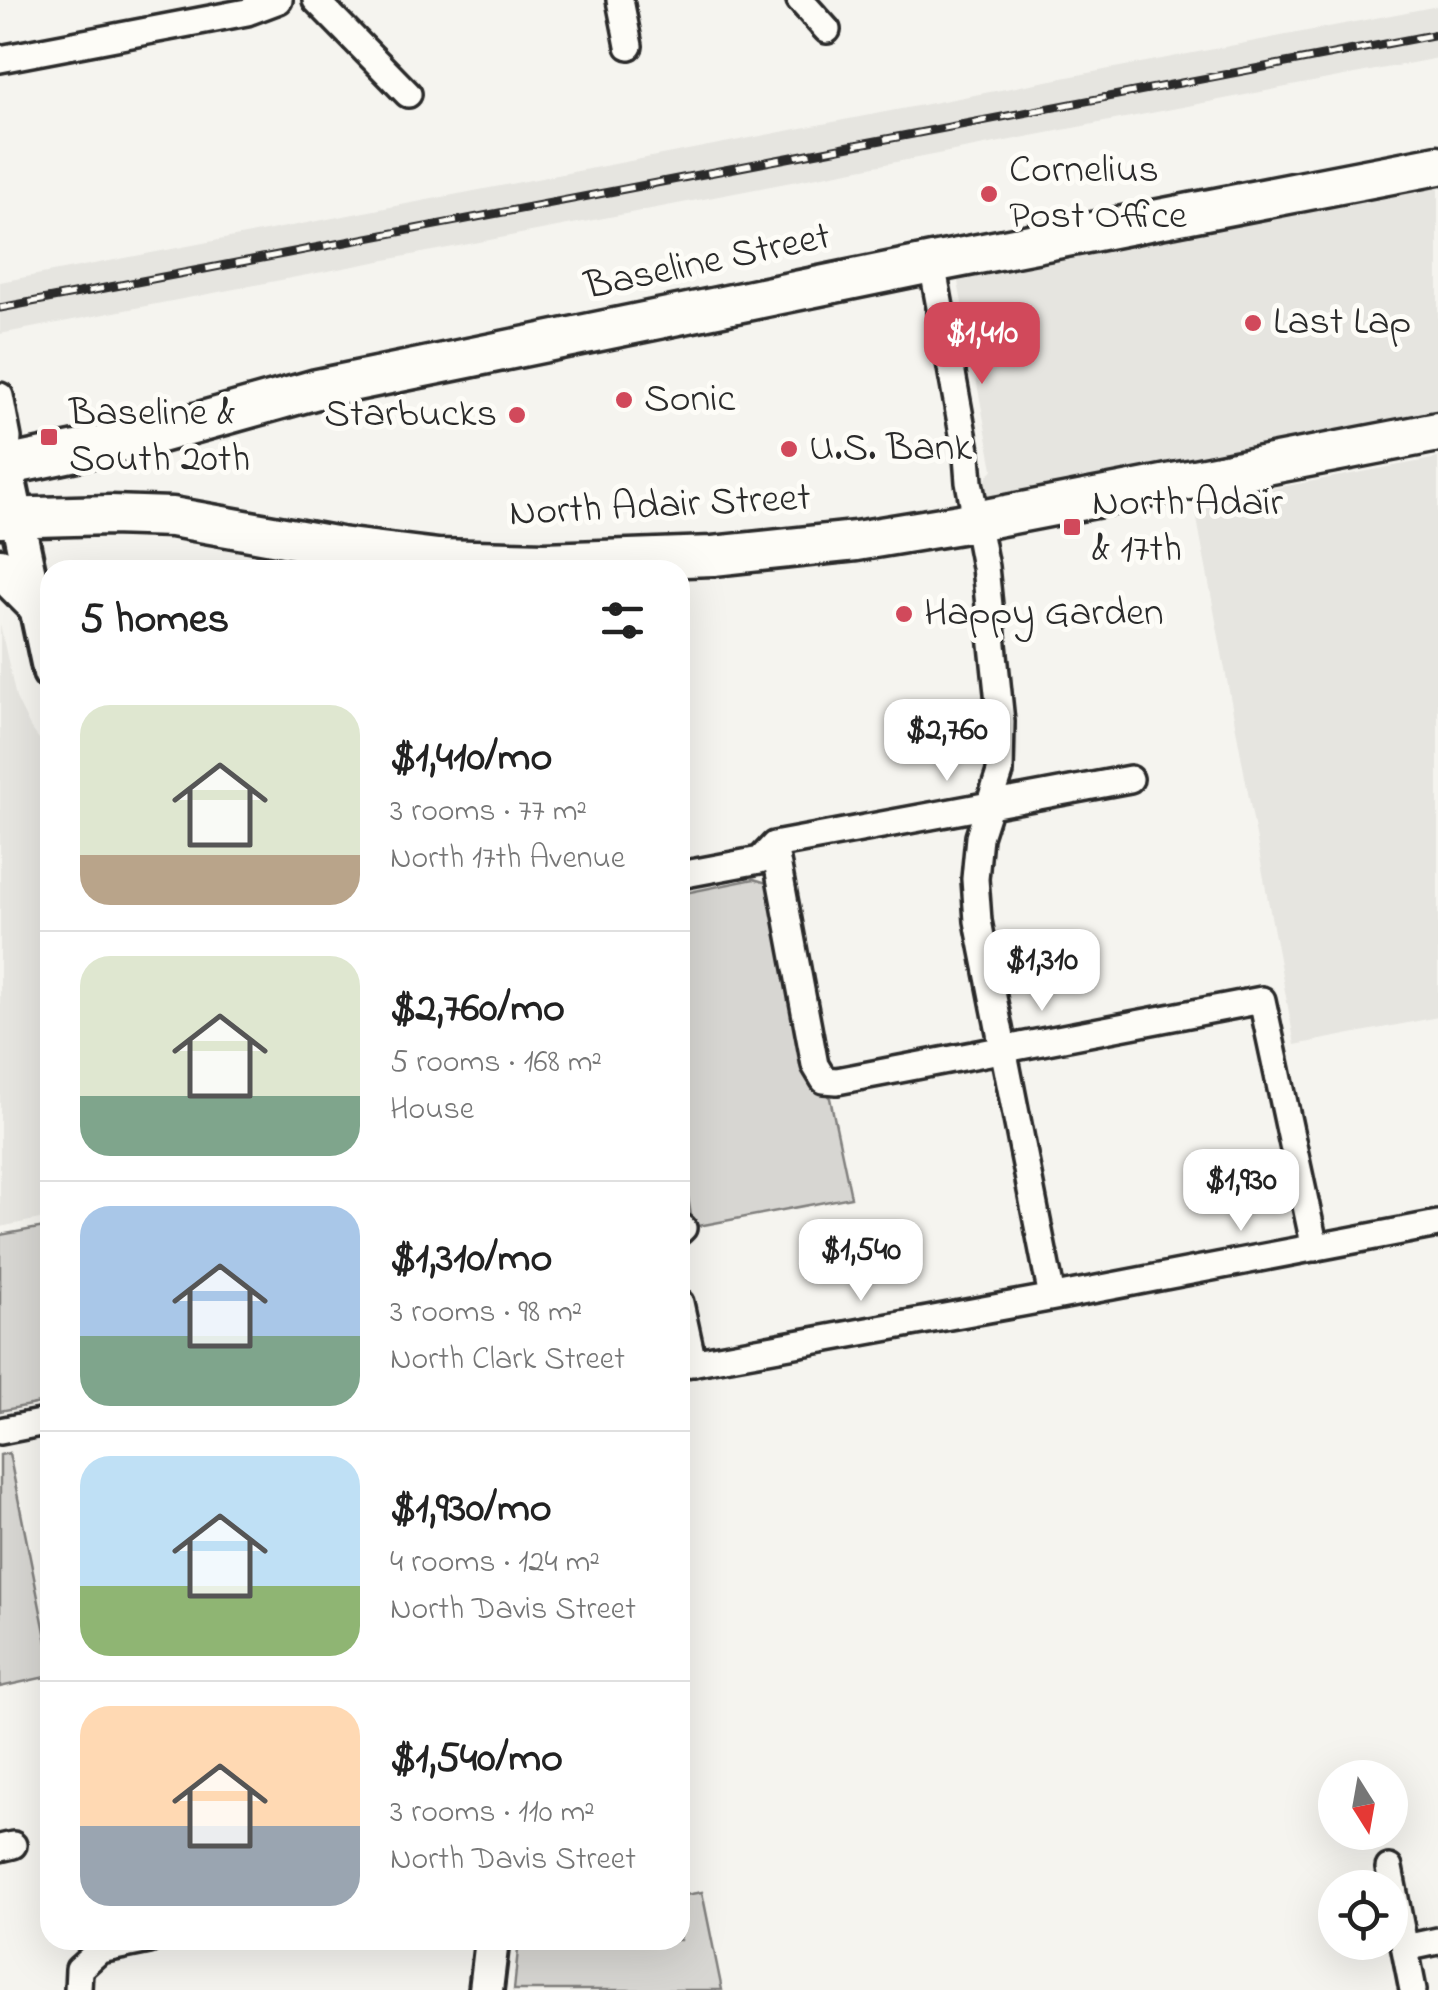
<!DOCTYPE html>
<meta charset="utf-8">
<style>
:root{--surface:#fff;--page:#f2f2f2;--text:#222;--muted:#767676;--line:#e0e0e0;--accent:#d1495b}
body{margin:0;font-family:"Indie Flower",sans-serif;background:var(--page);color:var(--text);height:100vh;display:flex;flex-direction:column;font-size:38px;white-space:nowrap}
*{box-sizing:border-box;margin:0}
p{font-size:32px;color:var(--muted)}
.icon{flex:none;width:55px;height:55px;fill:none;stroke:currentColor;stroke-width:2;stroke-linecap:round;stroke-linejoin:round}
.map{position:relative;flex:1;overflow:hidden}
.drawer{position:absolute;left:40px;top:560px;width:650px;height:1390px;display:flex;flex-direction:column;background:var(--surface);border-radius:30px;box-shadow:0 10px 40px #0002}
.drawer>*{flex:none}
.needle{width:65px;rotate:169deg}
.tools{position:absolute;left:1318px;top:1760px;display:grid;gap:20px}
.tools a{display:grid;place-items:center;width:90px;height:90px;border-radius:50%;background:var(--surface);box-shadow:0 10px 40px #0002;font-size:50px}
.price{position:absolute;translate:-50% -85px;padding:0 22px;border-radius:20px;background:#fff;color:#222;font-size:32px;line-height:65px;filter:drop-shadow(0 2px 5px #0008)}
.price::after{content:'';position:absolute;left:50%;top:60px;width:30px;height:22px;margin-left:-15px;background:inherit;clip-path:polygon(0 0,100% 0,50% 100%)}
.price.on{background:var(--accent);color:#fff}
ul{padding:0;list-style:none}
li{display:flex;align-items:center;gap:30px;height:250px;padding:0 40px}
li+li{border-top:2px solid var(--line)}
li span{display:grid;place-items:center;flex:none;width:280px;height:200px;border-radius:30px;color:#555}
li>.icon{margin-inline-start:auto}
span .icon{width:120px;height:120px;fill:#fffc;stroke-width:1}
li b{font-size:42px}
h2{display:flex;justify-content:space-between;align-items:center;height:120px;padding:0 40px;font-size:42px}
.map>svg:first-child{display:block}
.built{fill:#e6e5e0}
.green{fill:#d7d6d2;stroke:#81807e;stroke-width:2.5}
.lines{fill:none;stroke-linecap:round;stroke-linejoin:round}
.minor-casing{stroke:#2b2b2b;stroke-width:32}
.major-casing{stroke:#2b2b2b;stroke-width:40}
.highway-casing{stroke:#2b2b2b;stroke-width:45}
.minor{stroke:#fdfcf7;stroke-width:25}
.major{stroke:#fdfcf7;stroke-width:32}
.highway{stroke:#fdfcf7;stroke-width:38}
.rail-casing{stroke:#2b2b2b;stroke-width:9}
.rail{stroke:#fdfcf7;stroke-width:5;stroke-dasharray:15;stroke-linecap:butt}
.poi-dot{fill:#d1495b;stroke:#fdfcf7;stroke-width:4}
.labels{text-anchor:middle;dominant-baseline:central;stroke-width:10;stroke-linejoin:round;paint-order:stroke}
.poi-label{font-size:40px;fill:#2b2b2b;stroke:#fdfcf7;text-anchor:start}
.street-label{font-size:40px;fill:#2b2b2b;stroke:#fdfcf7}
</style>
<div class="map">
<svg width="1438" height="1990" viewBox="0 0 1438 1990">
<rect width="100%" height="100%" fill="#f5f4ef"/>
<filter id="ink" filterUnits="userSpaceOnUse"><feTurbulence type="fractalNoise" baseFrequency=".01" numOctaves="2"/><feDisplacementMap in="SourceGraphic" scale="20" xChannelSelector="R" yChannelSelector="G"/><feConvolveMatrix kernelMatrix="1 2 1 2 8 2 1 2 1" color-interpolation-filters="sRGB"/></filter>
<g filter="url(#ink)">
<path class="built" d="M 1438,6 L 1438,58 L 0,334 L 0,282 Z
M 1438,186 L 1438,415 L 1024,493 L 1014,501 L 999,503 L 988,495 L 984,481 L 993,469 L 958,282 L 965,271 L 975,270 L 987,273 Z
M 1438,458 L 1438,1017 L 1295,1045 L 1194,503 Z
M 0,624 L 16,698 L 30,727 L 50,753 L 50,1217 L 0,1227 Z"/>
<path class="green" d="M 754,879 L 767,883 L 776,895 L 818,1085 L 830,1098 L 851,1197 L 693,1227 L 680,1150 L 680,894 Z
M 50,1226 L 50,1401 L 0,1411 L 0,1235 Z
M 9,1453 L 50,1657 L 50,1676 L 0,1687 L 0,1455 Z
M 702,1892 L 722,1990 L 514,1990 L 519,1940 L 680,1940 L 680,1896 Z"/>
<g class="lines">
<defs>
<path id="minor" d="M 316,0 L 408,94
M 620,0 L 629,46
M 800,0 L 827,30
M 0,59 L 247,12 L 279,0
M 932,263 L 967,456 L 969,482 L 985,567 L 1001,722 L 1000,772 L 979,837 L 975,879 L 978,921 L 1052,1297
M 0,396 L 8,438 L 6,466
M 774,845 L 815,1065 L 824,1080 L 837,1081 L 1262,1000 L 1315,1248
M 774,845 L 1130,779
M 680,875 L 760,860 L 774,845
M 680,1231 L 683,1228
M 680,1303 L 693,1363
M 680,1365 L 1060,1296 L 1438,1224
M 0,1431 L 50,1421
M 0,1848 L 13,1845
M 1389,1868 L 1413,1990
M 1405,1948 L 1438,1941
M 78,1990 L 79,1969 L 100,1950 L 149,1940"/>
<path id="major" d="M 6,466 L 50,673
M 486,1990 L 492,1940"/>
<path id="highway" d="M 0,467 L 153,435 L 317,389 L 932,263 L 1438,165
M 0,518 L 110,515 L 172,517 L 340,547 L 438,559 L 545,562 L 713,556 L 856,541 L 960,524 L 1438,432
M 0,568 L 35,603"/>
</defs>
<use href="#minor" class="minor-casing"/>
<use href="#major" class="major-casing"/>
<use href="#highway" class="highway-casing"/>
<use href="#minor" class="minor"/>
<use href="#major" class="major"/>
<use href="#highway" class="highway"/>
<defs>
<path id="rail" d="M 0,308 L 1438,34"/>
</defs>
<use href="#rail" class="rail-casing"/>
<use href="#rail" class="rail"/>
</g>
</g>
<g class="poi-dot">
<circle cx="989" cy="194" r="10"/>
<circle cx="1253" cy="323" r="10"/>
<circle cx="624" cy="400" r="10"/>
<circle cx="517" cy="415" r="10"/>
<rect x="39" y="427" width="20" height="20" rx="5"/>
<circle cx="789" cy="449" r="10"/>
<rect x="1062" y="517" width="20" height="20" rx="5"/>
<circle cx="904" cy="614" r="10"/>
</g>
<g class="labels">
<g class="poi-label">
<text x="1009" y="171">Cornelius<tspan x="1009" dy="46">Post Office</tspan></text>
<text x="1273" y="323">Last Lap</text>
<text x="644" y="400">Sonic</text>
<text x="69" y="414">Baseline &amp;<tspan x="69" dy="46">South 20th</tspan></text>
<text x="497" y="415" text-anchor="end">Starbucks</text>
<text x="809" y="449">U.S. Bank</text>
<text x="1092" y="504">North Adair<tspan x="1092" dy="46">&amp; 17th</tspan></text>
<text x="924" y="614">Happy Garden</text>
</g>
<g class="street-label">
<text transform="translate(708 263) rotate(-12)">Baseline Street</text>
<text transform="translate(660 507) rotate(-3)">North Adair Street</text>
</g>
</g>
</svg>
<div class="tools">
<a><svg class="needle" viewBox="-14 -14 28 28"><path d="M0-13l5 13h-10z" fill="#e53935"/><path d="M0 13l5-13h-10z" fill="#767676"/></svg></a>
<a><svg class="icon" aria-label="locate" viewBox="0 0 24 24"><circle cx="12" cy="12" r="6"/><path d="M12 2v4M12 18v4M2 12h4M18 12h4"/></svg></a>
</div>
<b class="price on" style="left:982px;top:387px">$1,410</b>
<b class="price" style="left:947px;top:784px">$2,760</b>
<b class="price" style="left:1042px;top:1014px">$1,310</b>
<b class="price" style="left:1241px;top:1234px">$1,930</b>
<b class="price" style="left:861px;top:1304px">$1,540</b>
<section class="drawer">
<h2>5 homes<svg class="icon" aria-label="filters" viewBox="0 0 24 24"><path d="M4 7h16M4 17h16"/><circle cx="9" cy="7" r="2"/><circle cx="15" cy="17" r="2"/></svg></h2>
<ul>
<li><span style="background:linear-gradient(#dfe7d0 75%,#b9a48a 0)"><svg class="icon" aria-label="home" viewBox="0 0 24 24"><path d="M3 11l9-7 9 7M6 9v11h12V9"/></svg></span><div><b>$1,410/mo</b><p>3 rooms · 77 m²</p><p>North 17th Avenue</p></div></li>
<li><span style="background:linear-gradient(#dfe7d0 70%,#7fa58c 0)"><svg class="icon" aria-label="home" viewBox="0 0 24 24"><path d="M3 11l9-7 9 7M6 9v11h12V9"/></svg></span><div><b>$2,760/mo</b><p>5 rooms · 168 m²</p><p>House</p></div></li>
<li><span style="background:linear-gradient(#a9c7e8 65%,#7fa58c 0)"><svg class="icon" aria-label="home" viewBox="0 0 24 24"><path d="M3 11l9-7 9 7M6 9v11h12V9"/></svg></span><div><b>$1,310/mo</b><p>3 rooms · 98 m²</p><p>North Clark Street</p></div></li>
<li><span style="background:linear-gradient(#bfe0f5 65%,#8fb573 0)"><svg class="icon" aria-label="home" viewBox="0 0 24 24"><path d="M3 11l9-7 9 7M6 9v11h12V9"/></svg></span><div><b>$1,930/mo</b><p>4 rooms · 124 m²</p><p>North Davis Street</p></div></li>
<li><span style="background:linear-gradient(#ffd9b3 60%,#9aa5b1 0)"><svg class="icon" aria-label="home" viewBox="0 0 24 24"><path d="M3 11l9-7 9 7M6 9v11h12V9"/></svg></span><div><b>$1,540/mo</b><p>3 rooms · 110 m²</p><p>North Davis Street</p></div></li>
</ul>
</section>
</div>
